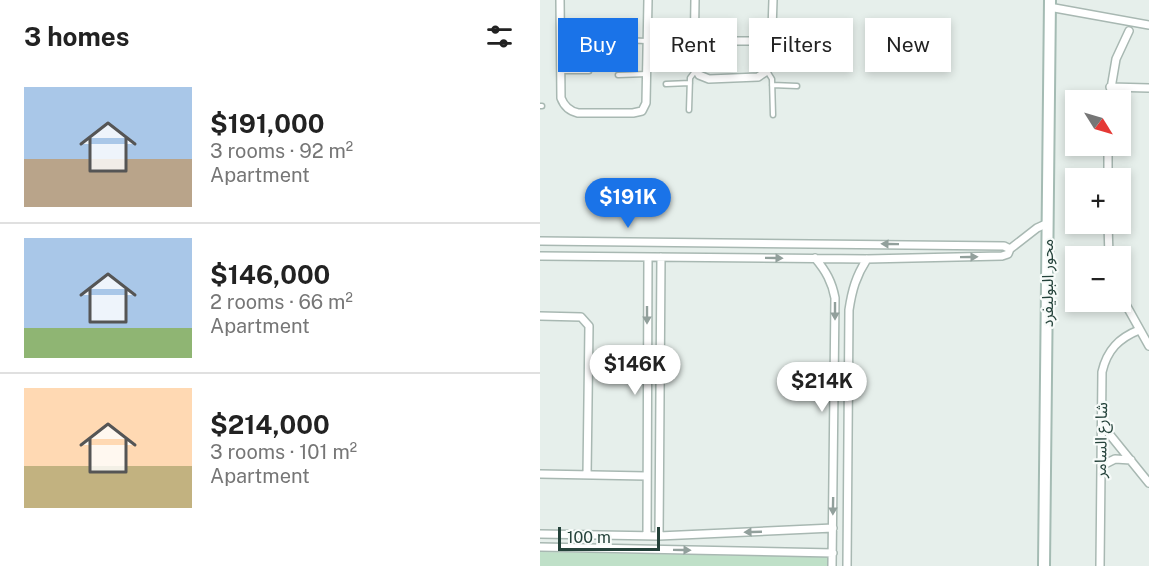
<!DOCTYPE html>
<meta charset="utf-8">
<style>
:root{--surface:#fff;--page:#f2f2f2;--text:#222;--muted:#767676;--line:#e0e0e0;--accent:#1a73e8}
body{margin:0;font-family:"Public Sans","Noto Sans Arabic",sans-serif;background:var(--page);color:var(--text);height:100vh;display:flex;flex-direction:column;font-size:22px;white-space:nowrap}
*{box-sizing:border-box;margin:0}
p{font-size:20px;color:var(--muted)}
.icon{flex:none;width:33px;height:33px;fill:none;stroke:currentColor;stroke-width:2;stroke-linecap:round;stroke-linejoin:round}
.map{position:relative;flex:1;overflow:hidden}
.sheet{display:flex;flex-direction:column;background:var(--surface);width:540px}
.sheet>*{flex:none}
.hud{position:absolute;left:18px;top:18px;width:501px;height:54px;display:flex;gap:12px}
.needle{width:39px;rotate:127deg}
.controls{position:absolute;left:525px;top:90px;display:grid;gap:12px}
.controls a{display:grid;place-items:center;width:66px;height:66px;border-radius:0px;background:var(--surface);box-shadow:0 3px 9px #0003;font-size:30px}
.scale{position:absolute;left:18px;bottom:15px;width:102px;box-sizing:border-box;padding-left:6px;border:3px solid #24423a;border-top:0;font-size:16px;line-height:21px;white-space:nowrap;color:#24423a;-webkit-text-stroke:4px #f7fbf9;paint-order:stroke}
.price{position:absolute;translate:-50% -51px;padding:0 14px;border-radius:21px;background:#fff;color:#222;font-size:20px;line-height:39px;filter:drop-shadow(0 2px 3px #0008)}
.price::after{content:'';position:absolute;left:50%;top:36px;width:18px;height:14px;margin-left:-9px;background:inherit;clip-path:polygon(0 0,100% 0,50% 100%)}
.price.active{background:var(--accent);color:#fff}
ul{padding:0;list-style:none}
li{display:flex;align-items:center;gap:18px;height:150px;padding:0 24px}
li+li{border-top:2px solid var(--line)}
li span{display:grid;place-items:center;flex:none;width:168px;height:120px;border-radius:0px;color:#555}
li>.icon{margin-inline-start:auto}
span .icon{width:72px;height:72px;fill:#fffc;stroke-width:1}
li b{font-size:26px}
h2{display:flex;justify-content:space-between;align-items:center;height:72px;padding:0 24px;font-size:26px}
.pill{padding:0 21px;border-radius:0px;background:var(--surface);box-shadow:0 3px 9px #0003;font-size:21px;line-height:54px}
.pill.active{background:var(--accent);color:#fff}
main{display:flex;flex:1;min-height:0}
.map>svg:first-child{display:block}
.green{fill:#bfe0c8}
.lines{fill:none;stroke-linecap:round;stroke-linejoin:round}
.lane-casing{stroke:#a8b8b2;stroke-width:7}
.street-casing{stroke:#a8b8b2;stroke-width:10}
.secondary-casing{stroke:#a4bbb3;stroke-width:14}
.lane{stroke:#fff;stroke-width:4}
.street{stroke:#fff;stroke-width:7}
.secondary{stroke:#fff;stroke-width:10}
.oneway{fill:#92a09c}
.labels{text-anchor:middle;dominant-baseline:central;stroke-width:4.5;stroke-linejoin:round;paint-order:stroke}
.street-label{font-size:16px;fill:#24423a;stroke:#f7fbf9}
</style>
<main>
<section class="sheet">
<h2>3 homes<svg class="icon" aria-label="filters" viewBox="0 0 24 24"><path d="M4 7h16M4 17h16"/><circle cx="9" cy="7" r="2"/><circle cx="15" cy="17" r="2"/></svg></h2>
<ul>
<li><span style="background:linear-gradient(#a9c7e8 60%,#b9a48a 0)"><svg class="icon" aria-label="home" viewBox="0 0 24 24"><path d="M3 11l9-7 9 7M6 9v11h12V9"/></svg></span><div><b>$191,000</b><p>3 rooms · 92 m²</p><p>Apartment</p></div></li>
<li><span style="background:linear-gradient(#a9c7e8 75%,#8fb573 0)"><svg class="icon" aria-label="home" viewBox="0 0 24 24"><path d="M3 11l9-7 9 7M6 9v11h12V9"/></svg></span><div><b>$146,000</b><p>2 rooms · 66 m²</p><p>Apartment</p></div></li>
<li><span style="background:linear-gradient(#ffd9b3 65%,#c2b280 0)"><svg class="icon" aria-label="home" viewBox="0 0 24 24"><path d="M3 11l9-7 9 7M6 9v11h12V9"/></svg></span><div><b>$214,000</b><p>3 rooms · 101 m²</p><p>Apartment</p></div></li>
</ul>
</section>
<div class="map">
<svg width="609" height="566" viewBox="0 0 609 566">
<rect width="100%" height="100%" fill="#e6efeb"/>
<path class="green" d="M 0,552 L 288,557 L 288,566 L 0,566 Z"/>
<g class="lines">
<defs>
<path id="lane" d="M 80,40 L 107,41
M 21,41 L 50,41
M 126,47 L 154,48
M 232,49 L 255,49
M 22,71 L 49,71
M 227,71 L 232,79 L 233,115
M 78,75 L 107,74
M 126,84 L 150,83
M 232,85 L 257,86
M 0,106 L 2,106
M 149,110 L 150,78 L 156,70"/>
<path id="street" d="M 20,0 L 21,98 C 24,106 29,111 38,113 L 93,113 L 102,111 L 106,103 L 108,0
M 155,0 L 154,65 L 159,75 L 169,79 L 218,77 L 227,71 L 231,60 L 233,0
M 509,7 L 609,25
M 155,41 L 231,41
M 570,87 L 609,88
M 569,100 L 576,59 L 589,31
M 568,178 L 568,146
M 568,224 L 569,256
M 0,241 L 464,246 L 470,249
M 0,256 L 327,259 L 462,256 L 468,254 L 470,249 L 497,228 L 508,223
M 275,258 C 286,271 292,282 295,298 L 292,566
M 580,294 L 609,346
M 0,316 L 41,317 L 49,326 L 47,475
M 562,425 L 609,483
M 561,466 L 575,459 L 591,460
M 0,474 L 106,476
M 0,534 L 119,536 L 293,528
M 107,535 L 108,257
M 119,536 L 121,257
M 0,547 L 293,553
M 307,566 L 309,310 C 312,290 316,276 327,259
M 560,566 L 562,372 C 567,350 579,338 599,330"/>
<path id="secondary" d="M 504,566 L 510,0"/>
</defs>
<use href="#lane" class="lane-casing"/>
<use href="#street" class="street-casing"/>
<use href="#secondary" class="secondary-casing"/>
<use href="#lane" class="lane"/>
<use href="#street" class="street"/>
<use href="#secondary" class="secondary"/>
</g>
<defs><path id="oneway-solid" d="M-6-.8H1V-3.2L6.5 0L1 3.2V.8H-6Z" transform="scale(1.5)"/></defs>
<g class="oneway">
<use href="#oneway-solid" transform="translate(350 244) rotate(-179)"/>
<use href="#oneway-solid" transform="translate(429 257) rotate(-1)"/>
<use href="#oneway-solid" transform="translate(234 258) rotate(1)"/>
<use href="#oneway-solid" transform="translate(295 311) rotate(90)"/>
<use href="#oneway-solid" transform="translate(107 315) rotate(90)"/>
<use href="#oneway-solid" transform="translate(293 506) rotate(91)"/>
<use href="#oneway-solid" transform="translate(213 532) rotate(178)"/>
<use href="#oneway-solid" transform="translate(142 550) rotate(1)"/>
</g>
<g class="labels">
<g class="street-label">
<text transform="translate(507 283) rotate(-90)">محور البوليفرد</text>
<text transform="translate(561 440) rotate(-89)">شارع السامر</text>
</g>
</g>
</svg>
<div class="controls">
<a><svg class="needle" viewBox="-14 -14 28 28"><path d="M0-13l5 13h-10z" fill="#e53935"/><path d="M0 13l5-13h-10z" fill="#767676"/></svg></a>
<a>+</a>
<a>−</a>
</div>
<div class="scale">100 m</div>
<b class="price active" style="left:88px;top:229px">$191K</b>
<b class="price" style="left:95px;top:396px">$146K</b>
<b class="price" style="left:282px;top:413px">$214K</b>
<div class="hud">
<a class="pill active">Buy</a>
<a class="pill">Rent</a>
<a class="pill">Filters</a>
<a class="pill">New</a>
</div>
</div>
</main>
